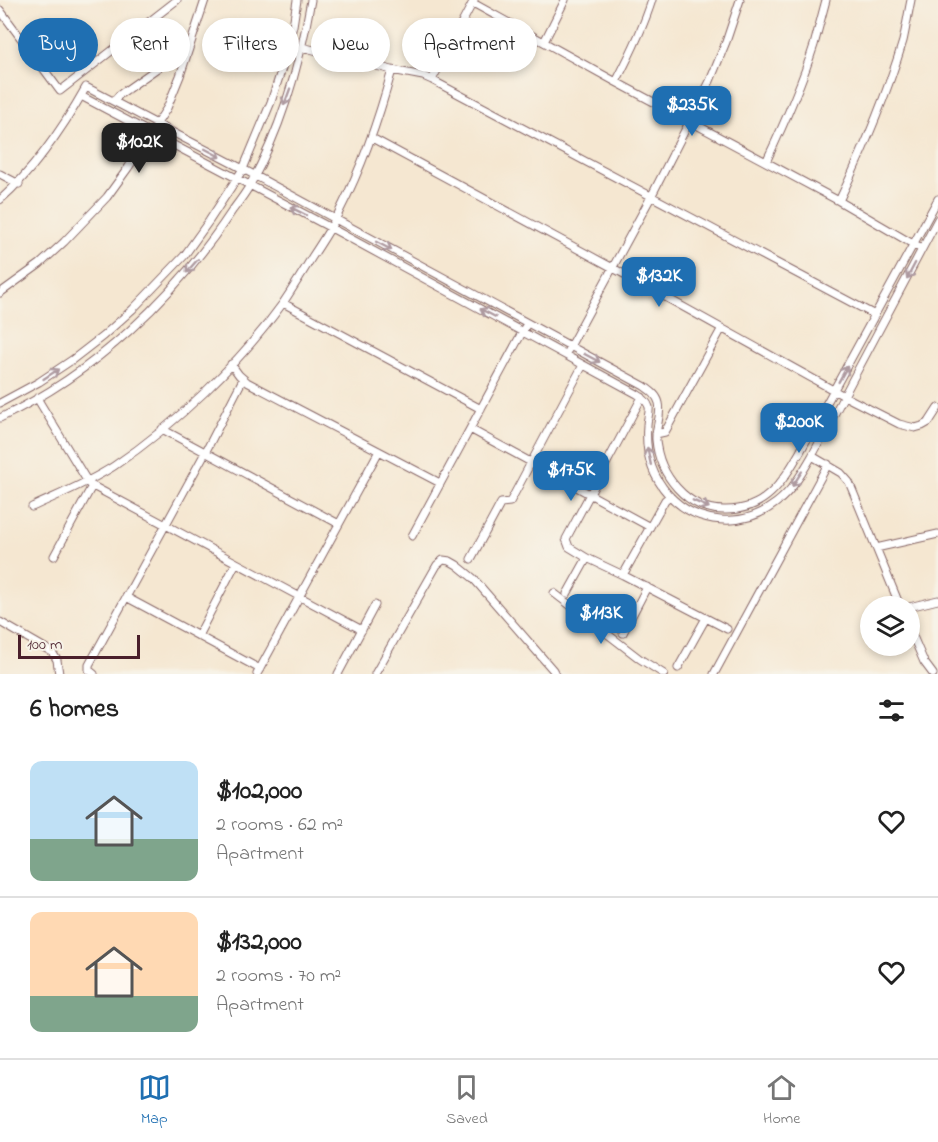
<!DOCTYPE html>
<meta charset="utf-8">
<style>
:root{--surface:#fff;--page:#f6f6f6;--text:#222;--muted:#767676;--line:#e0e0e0;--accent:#1f6fb2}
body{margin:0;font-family:"Indie Flower",sans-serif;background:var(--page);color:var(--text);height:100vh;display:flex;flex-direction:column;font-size:22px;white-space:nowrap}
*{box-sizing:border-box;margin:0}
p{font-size:20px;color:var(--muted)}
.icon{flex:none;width:33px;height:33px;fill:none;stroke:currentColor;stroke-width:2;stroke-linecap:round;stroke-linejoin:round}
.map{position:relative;height:674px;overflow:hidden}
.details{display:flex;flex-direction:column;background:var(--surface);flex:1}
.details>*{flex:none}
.top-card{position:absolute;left:18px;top:18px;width:600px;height:54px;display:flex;gap:12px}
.fabs{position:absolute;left:860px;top:596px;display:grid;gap:12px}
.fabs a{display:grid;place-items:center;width:60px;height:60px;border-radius:50%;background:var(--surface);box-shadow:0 3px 9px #0003;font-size:30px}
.scale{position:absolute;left:18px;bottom:15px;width:122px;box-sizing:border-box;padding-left:6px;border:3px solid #4a1f2b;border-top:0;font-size:16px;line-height:21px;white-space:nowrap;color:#4a1f2b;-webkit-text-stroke:4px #f7f3e8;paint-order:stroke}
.price{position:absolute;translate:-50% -51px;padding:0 14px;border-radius:12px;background:var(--accent);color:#fff;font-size:20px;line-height:39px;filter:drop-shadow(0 2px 3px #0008)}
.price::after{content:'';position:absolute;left:50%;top:36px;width:18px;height:14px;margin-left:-9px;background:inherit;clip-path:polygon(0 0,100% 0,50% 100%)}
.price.active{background:#222;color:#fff}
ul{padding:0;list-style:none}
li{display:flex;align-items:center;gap:18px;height:150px;padding:0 30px}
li+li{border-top:2px solid var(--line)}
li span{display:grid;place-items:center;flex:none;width:168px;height:120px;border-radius:12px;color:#555}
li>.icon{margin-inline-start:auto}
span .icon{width:72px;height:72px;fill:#fffc;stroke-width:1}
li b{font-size:26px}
h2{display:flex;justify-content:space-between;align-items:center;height:72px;padding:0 30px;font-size:26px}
.tag{padding:0 21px;border-radius:27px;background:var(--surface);box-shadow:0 3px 9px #0003;font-size:21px;line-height:54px}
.tag.active{background:var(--accent);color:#fff}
.tab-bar{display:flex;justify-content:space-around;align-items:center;height:84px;border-top:2px solid var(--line);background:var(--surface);font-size:16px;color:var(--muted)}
.tab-bar a{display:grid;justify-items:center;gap:3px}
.tab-bar .active{color:var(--accent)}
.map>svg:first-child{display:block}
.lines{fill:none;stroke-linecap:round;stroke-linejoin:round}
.street-casing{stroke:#866565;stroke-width:9}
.street{stroke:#fff;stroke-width:7}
.oneway{stroke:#ae9aa0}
</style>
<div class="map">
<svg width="938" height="674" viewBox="0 0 938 674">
<rect width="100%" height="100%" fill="#f7f3e8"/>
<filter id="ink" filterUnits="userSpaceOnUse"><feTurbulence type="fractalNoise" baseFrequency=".0167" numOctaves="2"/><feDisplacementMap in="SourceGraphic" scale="12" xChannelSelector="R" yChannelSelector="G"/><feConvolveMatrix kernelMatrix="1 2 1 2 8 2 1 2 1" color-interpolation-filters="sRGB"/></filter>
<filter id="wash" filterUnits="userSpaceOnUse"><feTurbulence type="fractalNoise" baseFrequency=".008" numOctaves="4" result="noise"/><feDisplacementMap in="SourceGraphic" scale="24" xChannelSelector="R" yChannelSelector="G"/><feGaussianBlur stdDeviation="1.35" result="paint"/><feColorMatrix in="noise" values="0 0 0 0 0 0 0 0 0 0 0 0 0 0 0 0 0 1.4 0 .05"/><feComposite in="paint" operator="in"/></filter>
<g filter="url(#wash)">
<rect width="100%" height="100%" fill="#f5e7d1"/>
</g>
<g filter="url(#ink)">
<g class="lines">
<defs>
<path id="street" d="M 473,3 L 616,82 L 839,201 L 918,247
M 0,10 L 60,91 L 177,0
M 544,42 L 565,0
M 302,47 L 392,70 L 423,76 L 432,80 L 875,315
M 432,80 L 474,0
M 616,82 C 630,55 643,29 652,0
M 81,96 L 331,228 L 637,394 C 642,397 647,401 649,407 C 650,413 647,419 647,425 C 645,450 651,475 668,494 C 696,525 743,529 776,503 C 792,491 802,473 812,456 L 938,219
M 114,101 L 119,95 L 189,46
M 372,138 L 613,268 L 844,396 L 899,424 L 915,428 L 922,426 L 929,422 L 938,408
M 766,162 C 784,124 801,86 814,45 C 818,30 822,15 826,0
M 0,174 L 19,184
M 0,200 C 36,168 63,128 86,87 L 243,169 L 644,386 C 651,391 657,395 659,403 C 662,416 655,428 656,440 C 659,475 687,510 724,510 C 765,511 782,483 800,452 L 938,199
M 839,201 C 864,149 886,97 903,41 C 906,28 908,14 911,0
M 0,293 L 40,264 L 64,242 L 107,197 L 128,168 L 167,108 L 180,76 L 205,0
M 283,303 L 481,409
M 568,350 L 652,195 L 710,81 L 726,42 L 740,0
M 231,364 L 239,375 L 247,382 L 440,483
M 37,398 L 89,484 L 362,630
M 0,403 L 39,382 L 72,360 L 103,336 L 133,309 L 184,256 L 209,221 L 243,169 L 271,102 L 283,65 L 293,26 L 297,0
M 0,418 C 94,374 175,297 232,211 C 238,203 245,194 250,185 C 282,128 300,64 311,0
M 162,429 L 339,524
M 470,429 L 650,527
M 656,434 L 665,432 L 722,328
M 812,456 L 841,473 L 849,482 L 900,606
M 670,496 L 665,500 L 623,575 L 727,629
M 32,507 C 60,494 88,483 114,466 C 175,425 240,363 283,303 C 293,288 303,272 312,257 C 322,242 332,227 340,210 C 363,165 379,118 392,70
M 412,536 L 525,327
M 876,548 L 938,534
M 54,556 L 92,486
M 471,559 L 501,503 L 510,502 L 583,365
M 623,575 L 587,558 L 569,547 L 566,539 L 642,397
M 554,593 L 640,659 L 664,674
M 567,594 L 587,558
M 126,597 L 260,669
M 909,607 L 938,600
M 0,622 L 52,652 L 57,660 L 59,674
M 909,627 L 924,662 L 933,674
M 623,633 L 647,587
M 198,636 L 236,563
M 678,668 L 706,618
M 94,674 L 89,670 L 89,665 L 206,451 L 243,379
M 257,674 L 379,451
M 338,674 L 375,605
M 375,674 L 437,565 L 443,560 L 450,561 L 457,565 L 473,578 L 553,670 L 555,674
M 714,674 L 828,464"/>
</defs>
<use href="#street" class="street-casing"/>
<use href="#street" class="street"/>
</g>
<defs><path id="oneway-shaft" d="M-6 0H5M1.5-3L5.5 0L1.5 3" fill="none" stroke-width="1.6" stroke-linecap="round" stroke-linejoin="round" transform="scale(1.5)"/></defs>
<g class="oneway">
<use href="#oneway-shaft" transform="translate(287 97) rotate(110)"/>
<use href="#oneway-shaft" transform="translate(213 153) rotate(28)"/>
<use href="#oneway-shaft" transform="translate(298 211) rotate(-153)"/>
<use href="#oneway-shaft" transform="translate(384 246) rotate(28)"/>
<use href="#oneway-shaft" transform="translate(192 266) rotate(131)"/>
<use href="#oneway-shaft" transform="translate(911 271) rotate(118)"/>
<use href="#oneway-shaft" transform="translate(488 313) rotate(-152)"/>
<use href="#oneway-shaft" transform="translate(592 358) rotate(28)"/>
<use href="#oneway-shaft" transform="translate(51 374) rotate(-33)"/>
<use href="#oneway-shaft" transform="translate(843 374) rotate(-61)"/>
<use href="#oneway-shaft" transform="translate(649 456) rotate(-102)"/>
<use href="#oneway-shaft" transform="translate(797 479) rotate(123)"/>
<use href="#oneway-shaft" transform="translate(701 504) rotate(24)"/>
</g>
</g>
</svg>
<div class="fabs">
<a><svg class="icon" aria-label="layers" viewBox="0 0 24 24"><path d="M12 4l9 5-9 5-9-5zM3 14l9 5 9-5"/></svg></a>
</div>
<div class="scale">100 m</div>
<b class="price" style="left:692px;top:137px">$235K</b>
<b class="price active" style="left:139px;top:174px">$102K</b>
<b class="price" style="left:659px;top:308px">$132K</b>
<b class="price" style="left:799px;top:454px">$200K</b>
<b class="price" style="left:571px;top:502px">$175K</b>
<b class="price" style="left:601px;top:645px">$113K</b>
<div class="top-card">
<a class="tag active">Buy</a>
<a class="tag">Rent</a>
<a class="tag">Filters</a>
<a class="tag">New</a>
<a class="tag">Apartment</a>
</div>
</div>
<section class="details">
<h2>6 homes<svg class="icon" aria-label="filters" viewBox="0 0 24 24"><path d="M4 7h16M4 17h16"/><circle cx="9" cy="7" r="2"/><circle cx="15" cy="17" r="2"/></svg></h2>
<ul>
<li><span style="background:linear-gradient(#bfe0f5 65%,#7fa58c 0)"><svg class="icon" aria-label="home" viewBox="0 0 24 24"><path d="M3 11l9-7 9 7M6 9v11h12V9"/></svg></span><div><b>$102,000</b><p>2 rooms · 62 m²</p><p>Apartment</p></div><svg class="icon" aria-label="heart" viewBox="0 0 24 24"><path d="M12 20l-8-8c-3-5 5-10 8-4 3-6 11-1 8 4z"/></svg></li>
<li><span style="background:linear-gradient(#ffd9b3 70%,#7fa58c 0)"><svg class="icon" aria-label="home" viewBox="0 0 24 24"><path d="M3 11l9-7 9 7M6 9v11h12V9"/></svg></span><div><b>$132,000</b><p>2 rooms · 70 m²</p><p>Apartment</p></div><svg class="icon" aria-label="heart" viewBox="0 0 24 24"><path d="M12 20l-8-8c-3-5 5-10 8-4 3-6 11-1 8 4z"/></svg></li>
</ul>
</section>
<nav class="tab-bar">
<a class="active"><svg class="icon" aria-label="map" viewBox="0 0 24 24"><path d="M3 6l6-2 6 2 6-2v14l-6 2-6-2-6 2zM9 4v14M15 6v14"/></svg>Map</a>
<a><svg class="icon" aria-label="saved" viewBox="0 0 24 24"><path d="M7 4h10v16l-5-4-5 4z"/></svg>Saved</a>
<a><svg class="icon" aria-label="home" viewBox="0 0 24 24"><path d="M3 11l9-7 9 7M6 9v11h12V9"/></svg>Home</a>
</nav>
